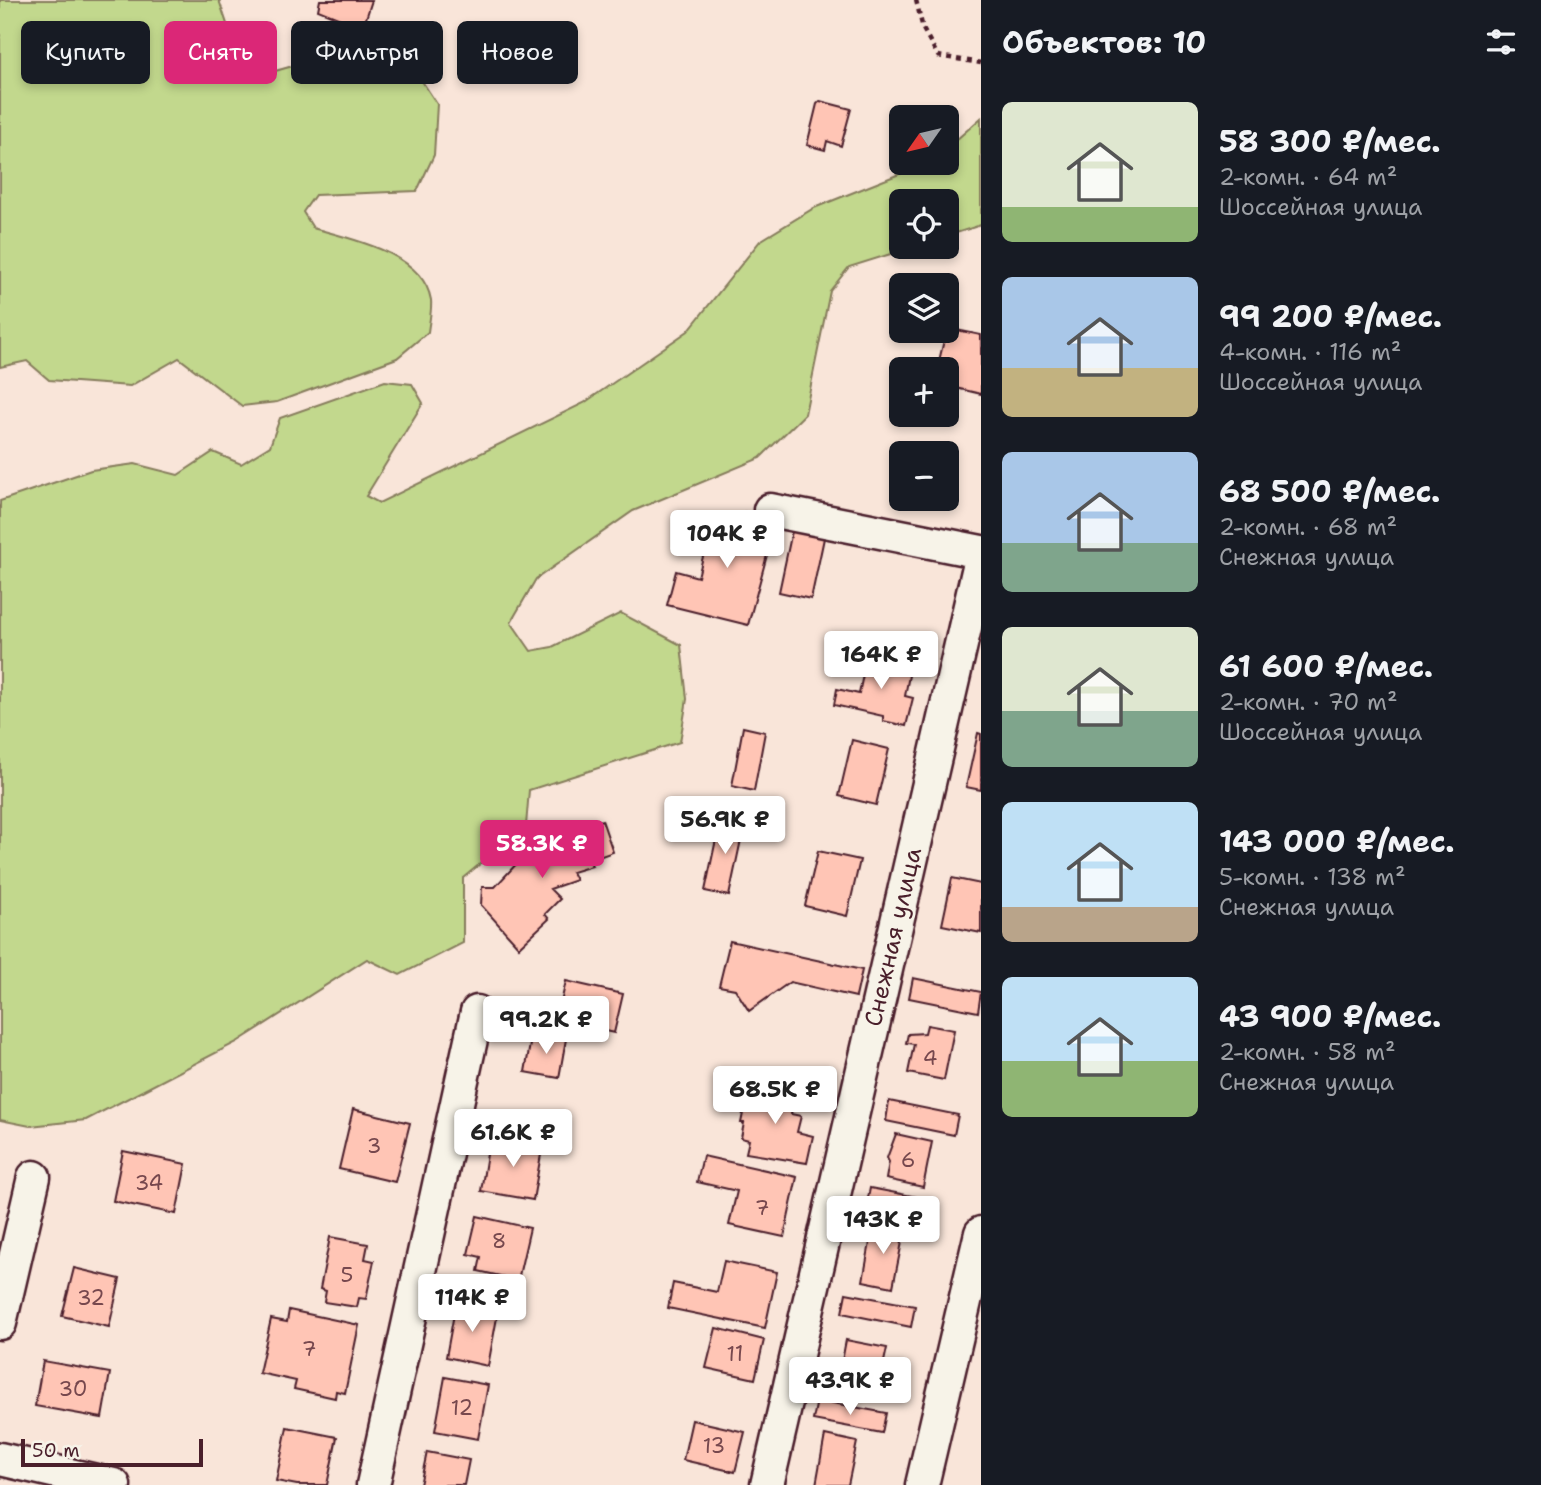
<!DOCTYPE html>
<html lang="ru">
<meta charset="utf-8">
<style>
:root{--surface:#171b24;--page:#20242c;--text:#f1f3f6;--muted:#9ea1a6;--accent:#db2777}
body{margin:0;font-family:"Shantell Sans",sans-serif;background:var(--page);color:var(--text);height:100vh;display:flex;flex-direction:column;font-size:26px;white-space:nowrap}
*{box-sizing:border-box;margin:0}
p{font-size:23px;color:var(--muted)}
.icon{flex:none;width:38px;height:38px;fill:none;stroke:currentColor;stroke-width:2;stroke-linecap:round;stroke-linejoin:round}
.map{position:relative;flex:1;overflow:hidden}
.details{display:flex;flex-direction:column;background:var(--surface);width:560px}
.details>*{flex:none}
.hud{position:absolute;left:21px;top:21px;width:665px;height:63px;display:flex;gap:14px}
.needle{width:46px;rotate:236deg}
.fabs{position:absolute;left:889px;top:105px;display:grid;gap:14px}
.fabs a{display:grid;place-items:center;width:70px;height:70px;border-radius:10px;background:var(--surface);box-shadow:0 4px 10px #0003;font-size:35px}
.scale{position:absolute;left:21px;bottom:18px;width:182px;box-sizing:border-box;padding-left:7px;border:4px solid #4a1f2b;border-top:0;font-size:19px;line-height:24px;white-space:nowrap;color:#4a1f2b;-webkit-text-stroke:5px #f7f3e8;paint-order:stroke}
.price{position:absolute;translate:-50% -60px;padding:0 16px;border-radius:7px;background:#fff;color:#222;font-size:23px;line-height:46px;filter:drop-shadow(0 2px 4px #0008)}
.price::after{content:'';position:absolute;left:50%;top:42px;width:21px;height:16px;margin-left:-10px;background:inherit;clip-path:polygon(0 0,100% 0,50% 100%)}
.price.active{background:var(--accent);color:#fff}
ul{padding:0;list-style:none}
li{display:flex;align-items:center;gap:21px;height:175px;padding:0 21px}
li span{display:grid;place-items:center;flex:none;width:196px;height:140px;border-radius:10px;color:#555}
li>.icon{margin-inline-start:auto}
span .icon{width:84px;height:84px;fill:#fffc;stroke-width:1}
li b{font-size:30px}
h2{display:flex;justify-content:space-between;align-items:center;height:84px;padding:0 21px;font-size:30px}
.tag{padding:0 24px;border-radius:10px;background:var(--surface);box-shadow:0 4px 10px #0003;font-size:24px;line-height:63px}
.tag.active{background:var(--accent);color:#fff}
main{display:flex;flex:1;min-height:0}
.map>svg:first-child{display:block}
.green{fill:#c2d88d;stroke:#867c5c;stroke-width:2}
.building{fill:#ffc5b5;stroke:#4a1f2b;stroke-width:2}
.lines{fill:none;stroke-linecap:round;stroke-linejoin:round}
.minor-casing{stroke:#4a1f2b;stroke-width:37}
.path{stroke:#4a1f2b;stroke-width:4.5;stroke-dasharray:5 5;stroke-linecap:butt}
.minor{stroke:#f7f3e8;stroke-width:32}
.labels{text-anchor:middle;dominant-baseline:central;stroke-width:5;stroke-linejoin:round;paint-order:stroke}
.number-label{font-size:21px;fill:#77484e}
.street-label{font-size:24px;fill:#4a1f2b;stroke:#f7f3e8}
</style>
<main>
<div class="map">
<svg width="981" height="1485" viewBox="0 0 981 1485">
<rect width="100%" height="100%" fill="#f9e5d9"/>
<filter id="ink" filterUnits="userSpaceOnUse"><feTurbulence type="fractalNoise" baseFrequency=".0143" numOctaves="2"/><feDisplacementMap in="SourceGraphic" scale="14" xChannelSelector="R" yChannelSelector="G"/><feConvolveMatrix kernelMatrix="1 2 1 2 8 2 1 2 1" color-interpolation-filters="sRGB"/></filter>
<g filter="url(#ink)">
<path class="green" d="M 0,0 L 219,0 L 232,39 L 261,75 L 356,48 L 401,49 L 437,104 L 434,155 L 417,191 L 315,195 L 303,212 L 313,228 C 352,239 423,253 431,300 C 432,310 429,323 428,332 L 397,358 L 277,402 L 242,406 L 179,358 L 130,386 L 49,380 L 27,361 L 0,367 Z
M 981,118 L 981,225 L 947,236 L 947,201 L 901,201 L 901,247 L 913,247 L 849,267 L 830,291 L 805,414 L 760,458 L 633,511 L 536,579 L 511,622 L 531,651 L 552,647 L 621,613 L 681,645 L 687,699 L 680,742 L 529,790 L 526,826 L 463,878 L 463,943 L 400,975 L 367,959 L 237,1042 L 86,1120 L 30,1126 L 0,1120 L 0,501 L 91,470 L 135,464 L 178,475 L 213,452 L 241,464 L 270,446 L 280,418 L 385,381 L 412,384 L 423,403 L 366,496 L 379,503 L 584,403 L 688,331 L 760,241 L 814,208 L 927,163 L 947,163 L 947,148 Z"/>
<path class="building" d="M 320,0 L 372,0 L 363,28 L 318,10 Z
M 820,101 L 851,109 L 841,146 L 827,141 L 825,150 L 807,145 L 817,104 Z
M 947,328 L 981,335 L 981,394 L 947,386 L 947,369 L 937,369 Z
M 745,512 L 776,522 L 748,625 L 667,605 L 676,571 L 698,577 L 711,524 L 716,525 L 718,515 L 742,521 Z
M 795,517 L 827,524 L 811,599 L 779,592 Z
M 867,655 L 911,665 L 905,696 L 913,698 L 906,726 L 883,721 L 883,716 L 834,705 L 837,689 L 859,694 Z
M 743,727 L 765,732 L 754,791 L 732,786 Z
M 978,733 L 981,734 L 981,790 L 966,787 Z
M 852,740 L 889,749 L 876,805 L 839,796 Z
M 721,816 L 745,821 L 729,896 L 705,891 Z
M 602,820 L 613,852 L 590,860 L 592,866 L 572,872 L 576,880 L 550,889 L 560,899 L 545,914 L 549,919 L 519,947 L 481,905 L 482,887 L 495,887 L 520,860 L 539,856 L 535,844 Z
M 818,851 L 860,860 L 847,916 L 805,906 Z
M 952,878 L 981,884 L 981,933 L 942,925 Z
M 730,941 L 862,970 L 856,997 L 790,982 L 749,1011 L 735,989 L 719,986 Z
M 913,978 L 981,992 L 978,1012 L 909,998 Z
M 566,981 L 623,994 L 614,1033 L 557,1020 Z
M 927,1025 L 954,1030 L 944,1080 L 908,1073 L 914,1044 L 906,1043 L 908,1034 L 925,1033 Z
M 532,1033 L 566,1039 L 559,1078 L 525,1072 Z
M 767,1082 L 796,1088 L 791,1114 L 801,1116 L 797,1132 L 813,1136 L 807,1163 L 746,1153 L 749,1140 L 741,1138 L 744,1123 L 741,1123 L 746,1099 L 762,1102 Z
M 889,1101 L 958,1115 L 954,1135 L 886,1121 Z
M 353,1109 L 410,1123 L 395,1182 L 339,1169 Z
M 896,1134 L 932,1142 L 923,1187 L 886,1179 L 889,1162 L 887,1158 Z
M 504,1136 L 543,1143 L 533,1200 L 481,1191 L 488,1148 L 502,1150 Z
M 123,1151 L 186,1164 L 176,1214 L 113,1201 Z
M 703,1156 L 797,1177 L 784,1237 L 729,1225 L 737,1191 L 697,1182 Z
M 870,1188 L 938,1201 L 934,1221 L 866,1208 Z
M 477,1216 L 530,1228 L 518,1280 L 478,1271 L 481,1257 L 468,1254 Z
M 873,1226 L 904,1232 L 893,1287 L 863,1281 Z
M 330,1237 L 368,1244 L 365,1259 L 374,1261 L 366,1299 L 359,1298 L 357,1307 L 324,1302 L 326,1291 L 320,1289 Z
M 724,1261 L 777,1272 L 765,1328 L 668,1308 L 673,1283 L 717,1292 Z
M 74,1268 L 120,1279 L 109,1327 L 62,1316 Z
M 846,1293 L 915,1306 L 911,1327 L 842,1313 Z
M 456,1303 L 498,1312 L 488,1366 L 446,1357 Z
M 289,1310 L 359,1325 L 345,1393 L 336,1391 L 335,1398 L 294,1389 L 296,1381 L 259,1373 L 271,1319 L 287,1322 Z
M 716,1328 L 764,1340 L 755,1379 L 706,1368 Z
M 846,1340 L 887,1348 L 879,1385 L 839,1377 Z
M 43,1361 L 110,1373 L 102,1418 L 35,1406 Z
M 445,1377 L 488,1385 L 478,1439 L 435,1431 Z
M 817,1400 L 886,1413 L 882,1433 L 813,1420 Z
M 692,1420 L 745,1432 L 735,1472 L 683,1460 Z
M 287,1427 L 337,1437 L 327,1485 L 297,1485 L 276,1481 Z
M 825,1435 L 857,1442 L 848,1485 L 816,1485 Z
M 427,1452 L 469,1460 L 464,1485 L 420,1485 Z"/>
<g class="lines">
<defs>
<path id="minor" d="M 770,510 L 981,552
M 0,1323 L 34,1177
M 0,1459 L 114,1485
M 373,1485 L 477,1012
M 767,1485 L 981,558
M 922,1485 L 981,1233"/>
</defs>
<use href="#minor" class="minor-casing"/>
<path class="path" d="M 916,0 L 923,29 L 938,56 L 981,63"/>
<use href="#minor" class="minor"/>
</g>
</g>
<g class="labels">
<g class="number-label">
<text x="930" y="1058">4</text>
<text x="374" y="1146">3</text>
<text x="908" y="1160">6</text>
<text x="149" y="1183">34</text>
<text x="762" y="1208">7</text>
<text x="499" y="1241">8</text>
<text x="347" y="1275">5</text>
<text x="91" y="1298">32</text>
<text x="309" y="1349">7</text>
<text x="735" y="1354">11</text>
<text x="73" y="1389">30</text>
<text x="462" y="1408">12</text>
<text x="714" y="1446">13</text>
</g>
<g class="street-label">
<text transform="translate(893 937) rotate(-77)">Снежная улица</text>
</g>
</g>
</svg>
<div class="fabs">
<a><svg class="needle" viewBox="-14 -14 28 28"><path d="M0-13l5 13h-10z" fill="#e53935"/><path d="M0 13l5-13h-10z" fill="#9ea1a6"/></svg></a>
<a><svg class="icon" aria-label="locate" viewBox="0 0 24 24"><circle cx="12" cy="12" r="6"/><path d="M12 2v4M12 18v4M2 12h4M18 12h4"/></svg></a>
<a><svg class="icon" aria-label="layers" viewBox="0 0 24 24"><path d="M12 4l9 5-9 5-9-5zM3 14l9 5 9-5"/></svg></a>
<a>+</a>
<a>−</a>
</div>
<div class="scale">50 m</div>
<b class="price" style="left:727px;top:570px">104K ₽</b>
<b class="price" style="left:881px;top:691px">164K ₽</b>
<b class="price" style="left:725px;top:856px">56.9K ₽</b>
<b class="price active" style="left:542px;top:880px">58.3K ₽</b>
<b class="price" style="left:546px;top:1056px">99.2K ₽</b>
<b class="price" style="left:775px;top:1126px">68.5K ₽</b>
<b class="price" style="left:513px;top:1169px">61.6K ₽</b>
<b class="price" style="left:883px;top:1256px">143K ₽</b>
<b class="price" style="left:472px;top:1334px">114K ₽</b>
<b class="price" style="left:850px;top:1417px">43.9K ₽</b>
<div class="hud">
<a class="tag">Купить</a>
<a class="tag active">Снять</a>
<a class="tag">Фильтры</a>
<a class="tag">Новое</a>
</div>
</div>
<section class="details">
<h2>Объектов: 10<svg class="icon" aria-label="filters" viewBox="0 0 24 24"><path d="M4 7h16M4 17h16"/><circle cx="9" cy="7" r="2"/><circle cx="15" cy="17" r="2"/></svg></h2>
<ul>
<li><span style="background:linear-gradient(#dfe7d0 75%,#8fb573 0)"><svg class="icon" aria-label="home" viewBox="0 0 24 24"><path d="M3 11l9-7 9 7M6 9v11h12V9"/></svg></span><div><b>58 300 ₽/мес.</b><p>2-комн. · 64 m²</p><p>Шоссейная улица</p></div></li>
<li><span style="background:linear-gradient(#a9c7e8 65%,#c2b280 0)"><svg class="icon" aria-label="home" viewBox="0 0 24 24"><path d="M3 11l9-7 9 7M6 9v11h12V9"/></svg></span><div><b>99 200 ₽/мес.</b><p>4-комн. · 116 m²</p><p>Шоссейная улица</p></div></li>
<li><span style="background:linear-gradient(#a9c7e8 65%,#7fa58c 0)"><svg class="icon" aria-label="home" viewBox="0 0 24 24"><path d="M3 11l9-7 9 7M6 9v11h12V9"/></svg></span><div><b>68 500 ₽/мес.</b><p>2-комн. · 68 m²</p><p>Снежная улица</p></div></li>
<li><span style="background:linear-gradient(#dfe7d0 60%,#7fa58c 0)"><svg class="icon" aria-label="home" viewBox="0 0 24 24"><path d="M3 11l9-7 9 7M6 9v11h12V9"/></svg></span><div><b>61 600 ₽/мес.</b><p>2-комн. · 70 m²</p><p>Шоссейная улица</p></div></li>
<li><span style="background:linear-gradient(#bfe0f5 75%,#b9a48a 0)"><svg class="icon" aria-label="home" viewBox="0 0 24 24"><path d="M3 11l9-7 9 7M6 9v11h12V9"/></svg></span><div><b>143 000 ₽/мес.</b><p>5-комн. · 138 m²</p><p>Снежная улица</p></div></li>
<li><span style="background:linear-gradient(#bfe0f5 60%,#8fb573 0)"><svg class="icon" aria-label="home" viewBox="0 0 24 24"><path d="M3 11l9-7 9 7M6 9v11h12V9"/></svg></span><div><b>43 900 ₽/мес.</b><p>2-комн. · 58 m²</p><p>Снежная улица</p></div></li>
</ul>
</section>
</main>
